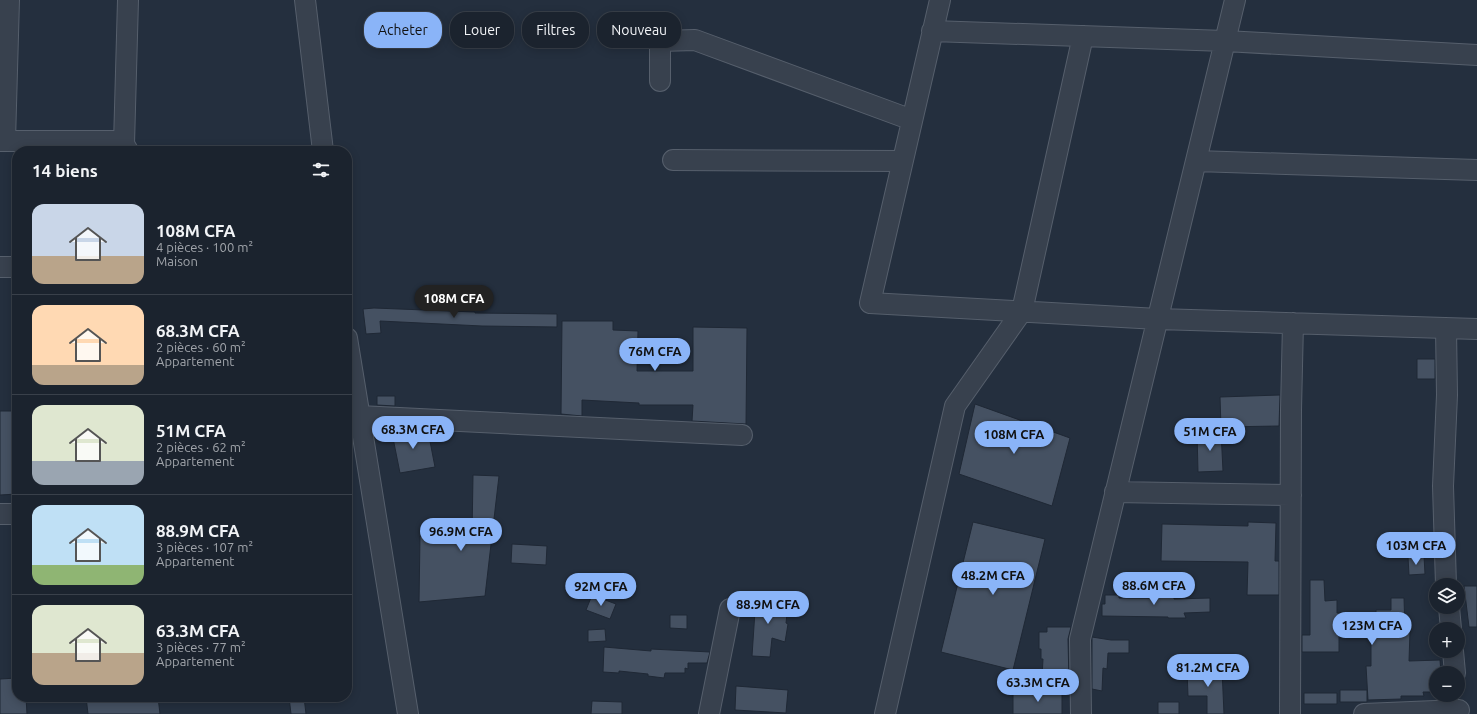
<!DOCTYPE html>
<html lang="fr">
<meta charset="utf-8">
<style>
:root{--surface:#1b232e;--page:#282f3a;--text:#f1f3f6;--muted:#a0a4aa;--line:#39404a;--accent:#8ab4f8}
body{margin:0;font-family:Ubuntu,sans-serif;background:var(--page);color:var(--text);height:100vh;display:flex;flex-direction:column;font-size:15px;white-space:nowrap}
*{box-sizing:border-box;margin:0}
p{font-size:13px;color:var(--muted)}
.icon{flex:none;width:22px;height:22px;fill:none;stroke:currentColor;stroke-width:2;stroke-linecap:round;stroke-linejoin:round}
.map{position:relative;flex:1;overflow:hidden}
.details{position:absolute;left:12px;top:146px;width:340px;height:556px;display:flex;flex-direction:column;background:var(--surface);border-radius:16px;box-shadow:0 2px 10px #0003,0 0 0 1px var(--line)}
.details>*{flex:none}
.guide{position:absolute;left:364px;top:12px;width:380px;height:36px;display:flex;gap:8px}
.buttons{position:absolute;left:1429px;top:578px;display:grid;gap:8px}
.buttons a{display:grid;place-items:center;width:36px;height:36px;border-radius:50%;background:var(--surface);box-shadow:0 2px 10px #0003,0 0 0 1px var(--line);font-size:20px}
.price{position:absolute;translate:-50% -34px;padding:0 9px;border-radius:14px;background:var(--accent);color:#111;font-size:13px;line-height:26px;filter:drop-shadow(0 1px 2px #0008)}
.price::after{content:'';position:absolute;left:50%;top:24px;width:12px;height:9px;margin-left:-6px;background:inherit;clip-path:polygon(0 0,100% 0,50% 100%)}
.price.on{background:#222;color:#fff}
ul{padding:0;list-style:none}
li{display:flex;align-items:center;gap:12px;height:100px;padding:0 20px}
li+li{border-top:1px solid var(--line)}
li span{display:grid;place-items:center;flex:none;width:112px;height:80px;border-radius:12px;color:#555}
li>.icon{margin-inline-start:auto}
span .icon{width:48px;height:48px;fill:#fffc;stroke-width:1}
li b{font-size:17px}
h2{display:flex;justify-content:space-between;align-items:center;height:48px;padding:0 20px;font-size:17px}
.chip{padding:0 14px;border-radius:16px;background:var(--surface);box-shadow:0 2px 10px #0003,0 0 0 1px var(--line);font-size:14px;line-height:36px}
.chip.on{background:var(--accent);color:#111}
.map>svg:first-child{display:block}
.building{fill:#455162;stroke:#1f2835}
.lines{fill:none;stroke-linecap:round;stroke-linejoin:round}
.minor-casing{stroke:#565f6c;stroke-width:22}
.minor{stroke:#38414e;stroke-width:20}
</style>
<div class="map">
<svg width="1477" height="714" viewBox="0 0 1477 714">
<rect width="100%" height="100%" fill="#242f3e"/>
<path class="building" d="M 374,308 L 475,312 L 475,313 L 557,314 L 557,327 L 482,326 L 380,321 L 381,333 L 366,334 L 363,309 Z
M 562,321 L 613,321 L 613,330 L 638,331 L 637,371 L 693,371 L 693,327 L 747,328 L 746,424 L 692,421 L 693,405 L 639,405 L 639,403 L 582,400 L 582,416 L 561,414 Z
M 1417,359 L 1435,359 L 1435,379 L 1417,379 Z
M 1280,395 L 1279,426 L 1221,427 L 1220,397 Z
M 377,396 L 395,396 L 395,406 L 377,405 Z
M 975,404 L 1070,438 L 1052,506 L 959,474 Z
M 0,411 L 16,411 L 17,494 L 0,495 Z
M 407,430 L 428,431 L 435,467 L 400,473 L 392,433 Z
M 1221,431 L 1223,471 L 1198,472 L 1197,432 Z
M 473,475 L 499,476 L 485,596 L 419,602 L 420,536 L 472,537 Z
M 973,522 L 1045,539 L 1013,670 L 941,652 Z
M 1248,522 L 1276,523 L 1275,561 L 1279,561 L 1279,595 L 1247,595 L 1248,562 L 1161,561 L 1162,524 L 1248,526 Z
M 512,544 L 547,546 L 546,565 L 511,563 Z
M 1424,556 L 1425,574 L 1409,575 L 1408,557 Z
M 1310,580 L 1324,580 L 1325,601 L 1337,600 L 1337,613 L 1376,613 L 1376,610 L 1391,610 L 1391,598 L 1404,598 L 1405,631 L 1410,631 L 1409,661 L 1440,660 L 1441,673 L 1436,673 L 1436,675 L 1433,675 L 1433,692 L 1423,692 L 1424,696 L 1401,696 L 1401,699 L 1368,700 L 1366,666 L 1371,666 L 1371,632 L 1339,633 L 1339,652 L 1302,652 L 1302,635 L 1310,635 Z
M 1464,586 L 1477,586 L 1477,627 L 1469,627 Z
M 1174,593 L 1174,599 L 1210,598 L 1210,612 L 1184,613 L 1186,618 L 1168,618 L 1168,617 L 1102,616 L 1102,604 L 1105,604 L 1105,595 L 1119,595 L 1119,598 L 1152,598 L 1152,594 Z
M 592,595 L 616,604 L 610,619 L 586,610 Z
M 756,596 L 774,597 L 774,602 L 788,605 L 786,623 L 788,624 L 785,642 L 772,638 L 770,657 L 752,656 Z
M 670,615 L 687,615 L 687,629 L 670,628 Z
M 1047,627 L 1071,627 L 1068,639 L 1069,683 L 1042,677 L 1043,659 L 1041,659 L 1041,649 L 1039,649 L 1039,632 L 1047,632 Z
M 605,629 L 606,641 L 588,642 L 588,630 Z
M 1092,637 L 1111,640 L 1129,640 L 1129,653 L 1108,653 L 1107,669 L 1103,668 L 1102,691 L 1092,689 Z
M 604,647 L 651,651 L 651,649 L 710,652 L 707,663 L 688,663 L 688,669 L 685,668 L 685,673 L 665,673 L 664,678 L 648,676 L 648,674 L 619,671 L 619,673 L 603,672 Z
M 1222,669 L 1224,714 L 1207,714 L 1207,696 L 1188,696 L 1187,670 Z
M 17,678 L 17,697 L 26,697 L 27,714 L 0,714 L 0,679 Z
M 736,686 L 788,690 L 786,713 L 735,710 Z
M 1340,690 L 1367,690 L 1367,702 L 1340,702 Z
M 1062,692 L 1062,714 L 1013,714 L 1013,693 Z
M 1304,693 L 1337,693 L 1337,704 L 1304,704 Z
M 86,697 L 158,697 L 160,714 L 88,714 Z
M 289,697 L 304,697 L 306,714 L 291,714 Z
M 592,701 L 622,702 L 622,714 L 591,714 Z
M 1158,702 L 1179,702 L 1179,714 L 1158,714 Z"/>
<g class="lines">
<defs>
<path id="minor" d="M 128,0 L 124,144 L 128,151
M 305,0 L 323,151
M 940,0 L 870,303 L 1158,319 L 1477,329
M 932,31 L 1225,41 L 1477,55
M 660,81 L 660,41 L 695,40 L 912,120
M 0,141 L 113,141 L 124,144
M 5,141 L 9,0
M 673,160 L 902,161
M 1196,161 L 1477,170
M 0,267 L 17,267
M 1446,328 L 1447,395 L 1443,486 L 1446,585
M 347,338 L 408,714
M 359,416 L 742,435
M 1115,492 L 1291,495
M 0,514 L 17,514
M 1449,607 L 1451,629
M 1453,651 L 1455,673
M 709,714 L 730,609
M 885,714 L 955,406 L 1022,311 L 1083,36
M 1081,714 L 1080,639 L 1235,0
M 1290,714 L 1291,410 L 1293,323
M 1364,714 L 1459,710"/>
</defs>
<use href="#minor" class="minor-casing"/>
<use href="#minor" class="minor"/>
</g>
</svg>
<div class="buttons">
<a><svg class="icon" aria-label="layers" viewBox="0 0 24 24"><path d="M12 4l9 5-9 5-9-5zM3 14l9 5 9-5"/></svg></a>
<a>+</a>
<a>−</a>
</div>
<b class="price on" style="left:454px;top:319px">108M CFA</b>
<b class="price" style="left:655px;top:372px">76M CFA</b>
<b class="price" style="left:413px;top:450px">68.3M CFA</b>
<b class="price" style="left:1210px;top:452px">51M CFA</b>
<b class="price" style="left:1014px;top:455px">108M CFA</b>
<b class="price" style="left:461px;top:552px">96.9M CFA</b>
<b class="price" style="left:1416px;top:566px">103M CFA</b>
<b class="price" style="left:993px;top:596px">48.2M CFA</b>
<b class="price" style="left:1154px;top:606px">88.6M CFA</b>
<b class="price" style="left:601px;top:607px">92M CFA</b>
<b class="price" style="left:768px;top:625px">88.9M CFA</b>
<b class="price" style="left:1372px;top:646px">123M CFA</b>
<b class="price" style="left:1208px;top:688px">81.2M CFA</b>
<b class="price" style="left:1038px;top:703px">63.3M CFA</b>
<div class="guide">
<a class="chip on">Acheter</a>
<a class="chip">Louer</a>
<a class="chip">Filtres</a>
<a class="chip">Nouveau</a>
</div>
<section class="details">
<h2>14 biens<svg class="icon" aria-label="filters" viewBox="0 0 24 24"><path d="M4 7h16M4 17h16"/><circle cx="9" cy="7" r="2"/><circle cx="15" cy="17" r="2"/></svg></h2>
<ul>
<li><span style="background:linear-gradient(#c9d6e8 65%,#b9a48a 0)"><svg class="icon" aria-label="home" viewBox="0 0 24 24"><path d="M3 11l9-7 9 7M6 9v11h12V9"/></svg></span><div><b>108M CFA</b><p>4 pièces · 100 m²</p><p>Maison</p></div></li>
<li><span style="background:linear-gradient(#ffd9b3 75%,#b9a48a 0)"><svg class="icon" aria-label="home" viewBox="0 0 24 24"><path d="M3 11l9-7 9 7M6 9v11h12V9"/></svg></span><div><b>68.3M CFA</b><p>2 pièces · 60 m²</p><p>Appartement</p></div></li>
<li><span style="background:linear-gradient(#dfe7d0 70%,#9aa5b1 0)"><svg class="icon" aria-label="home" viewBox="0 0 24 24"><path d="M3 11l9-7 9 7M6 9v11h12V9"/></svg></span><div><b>51M CFA</b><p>2 pièces · 62 m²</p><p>Appartement</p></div></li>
<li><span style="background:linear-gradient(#bfe0f5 75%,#8fb573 0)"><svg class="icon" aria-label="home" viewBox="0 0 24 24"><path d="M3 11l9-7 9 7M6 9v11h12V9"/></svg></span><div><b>88.9M CFA</b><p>3 pièces · 107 m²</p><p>Appartement</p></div></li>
<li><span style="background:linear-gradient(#dfe7d0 60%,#b9a48a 0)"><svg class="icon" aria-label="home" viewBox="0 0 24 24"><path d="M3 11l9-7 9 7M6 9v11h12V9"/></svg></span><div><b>63.3M CFA</b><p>3 pièces · 77 m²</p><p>Appartement</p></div></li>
</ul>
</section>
</div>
